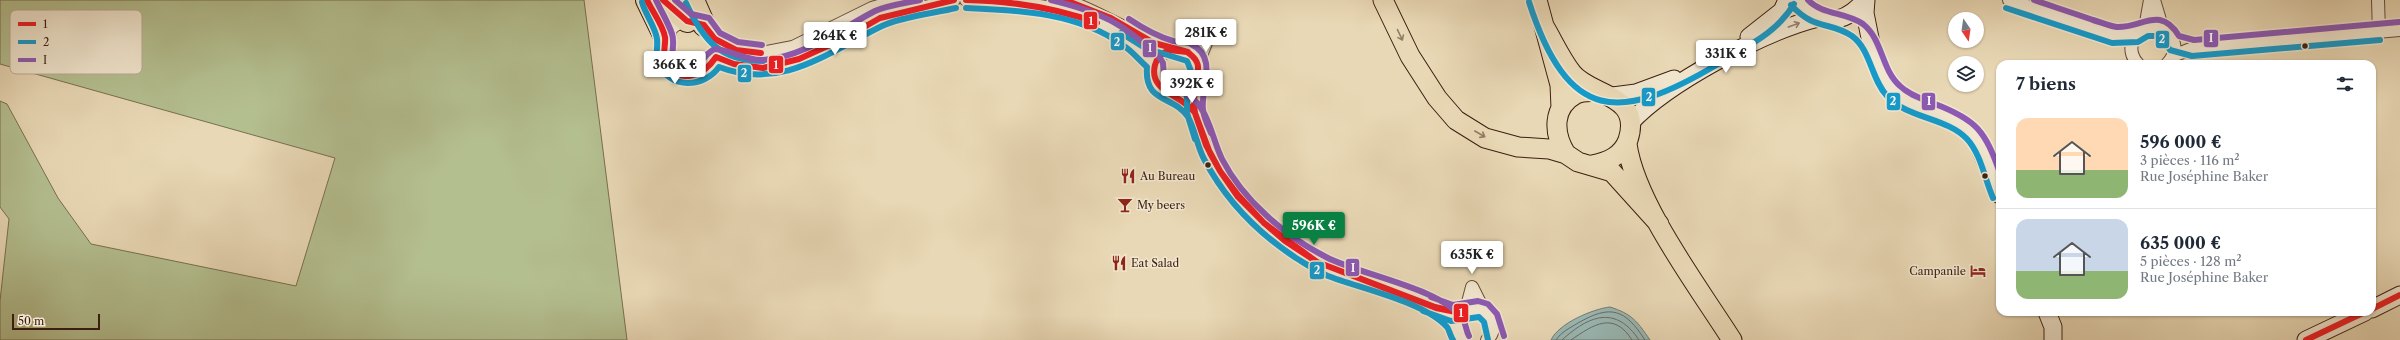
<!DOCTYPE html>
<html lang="fr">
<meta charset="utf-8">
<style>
:root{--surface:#fff;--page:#f6f6f7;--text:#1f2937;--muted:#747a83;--line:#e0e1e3;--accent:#0b8043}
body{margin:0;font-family:"Libre Caslon Text",serif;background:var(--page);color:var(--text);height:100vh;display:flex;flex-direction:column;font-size:15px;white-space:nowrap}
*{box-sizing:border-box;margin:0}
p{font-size:13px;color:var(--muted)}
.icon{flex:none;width:22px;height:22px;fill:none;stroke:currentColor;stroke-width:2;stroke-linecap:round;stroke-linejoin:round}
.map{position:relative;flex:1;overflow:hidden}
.panel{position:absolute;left:1996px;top:60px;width:380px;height:256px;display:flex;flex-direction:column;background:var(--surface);border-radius:12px;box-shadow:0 1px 3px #0004}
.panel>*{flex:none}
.needle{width:26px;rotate:167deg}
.controls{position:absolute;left:1948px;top:12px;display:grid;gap:8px}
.controls a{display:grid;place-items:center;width:36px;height:36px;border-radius:50%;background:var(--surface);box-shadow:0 1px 3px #0004;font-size:20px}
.scale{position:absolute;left:12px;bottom:10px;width:88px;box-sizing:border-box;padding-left:4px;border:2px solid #3c1f11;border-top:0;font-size:11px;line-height:14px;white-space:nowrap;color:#3c1f11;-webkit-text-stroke:3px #f1e6cf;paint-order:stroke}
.price{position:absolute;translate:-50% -34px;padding:0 9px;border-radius:4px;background:#fff;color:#222;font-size:13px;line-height:26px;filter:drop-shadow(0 1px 2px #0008)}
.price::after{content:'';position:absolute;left:50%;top:24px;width:12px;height:9px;margin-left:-6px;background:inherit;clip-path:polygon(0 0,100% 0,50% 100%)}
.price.on{background:var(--accent);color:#fff}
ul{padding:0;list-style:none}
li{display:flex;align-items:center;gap:12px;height:100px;padding:0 20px}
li+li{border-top:1px solid var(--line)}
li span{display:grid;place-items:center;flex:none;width:112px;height:80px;border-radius:12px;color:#555}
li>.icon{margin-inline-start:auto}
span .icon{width:48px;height:48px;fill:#fffc;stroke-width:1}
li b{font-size:17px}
h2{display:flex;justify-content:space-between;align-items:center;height:48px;padding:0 20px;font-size:17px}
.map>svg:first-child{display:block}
.green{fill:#b4bf90;stroke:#786f50}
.water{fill:#99b8b5;stroke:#747b73}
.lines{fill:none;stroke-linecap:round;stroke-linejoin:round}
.shore{stroke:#6a6c63;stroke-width:1}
.street-casing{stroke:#674d3a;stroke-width:14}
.secondary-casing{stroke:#3c1f11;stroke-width:19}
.primary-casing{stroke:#3c1f11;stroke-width:21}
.highway-casing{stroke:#3c1f11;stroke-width:24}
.street{stroke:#f1e6cf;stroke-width:12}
.secondary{stroke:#f1e6cf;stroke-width:17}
.primary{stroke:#e9d8b5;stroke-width:19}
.highway{stroke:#e9d8b5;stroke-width:22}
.bus-1-casing{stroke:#f1e6cf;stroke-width:9}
.bus-2-casing{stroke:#f1e6cf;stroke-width:9}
.bus-3-casing{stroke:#f1e6cf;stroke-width:9}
.bus-1{stroke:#ec1e23;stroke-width:6}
.bus-2{stroke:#159aca;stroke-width:6}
.bus-3{stroke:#8c59b3;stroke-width:6}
.oneway{stroke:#968270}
.oneway2{stroke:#927c63}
.bus-dot{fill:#3c1f11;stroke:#f1e6cf;stroke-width:1.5}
.labels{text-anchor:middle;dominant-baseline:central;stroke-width:3;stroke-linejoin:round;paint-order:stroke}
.poi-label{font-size:11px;fill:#3c1f11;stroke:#f1e6cf;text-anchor:start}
.key{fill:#f1e6cf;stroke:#bbaa96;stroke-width:1}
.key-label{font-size:11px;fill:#3c1f11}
.line-badge{stroke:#f1e6cf;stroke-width:1.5}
.badge-label{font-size:11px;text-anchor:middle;font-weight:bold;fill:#fff}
</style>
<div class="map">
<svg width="2400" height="340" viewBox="0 0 2400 340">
<rect width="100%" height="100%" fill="#e9d8b5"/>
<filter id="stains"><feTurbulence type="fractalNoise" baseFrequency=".005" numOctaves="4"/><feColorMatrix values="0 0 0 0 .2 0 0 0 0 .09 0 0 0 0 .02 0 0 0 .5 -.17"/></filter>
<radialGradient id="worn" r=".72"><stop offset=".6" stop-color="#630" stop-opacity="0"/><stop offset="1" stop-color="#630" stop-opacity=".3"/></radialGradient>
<path class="green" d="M 0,0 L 584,0 L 627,340 L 0,340 L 0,301 L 9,219 L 0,207 L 0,101 L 7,104 L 58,198 L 91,244 L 296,286 L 335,158 L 0,64 Z"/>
<path class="water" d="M 1610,307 C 1632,314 1637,321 1650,340 L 1551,340 C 1559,323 1593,309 1610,307 Z"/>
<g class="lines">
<path class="shore" d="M 1556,340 C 1561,332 1570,328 1578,323 C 1611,304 1625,309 1645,340
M 1562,340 C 1589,315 1616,305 1639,340
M 1571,340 C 1594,324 1614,311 1632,340"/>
<defs>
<path id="street" d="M 966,0 C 1021,1 1078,7 1125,37 C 1136,44 1145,55 1155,64
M 1065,0 C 1103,13 1135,36 1172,49
M 2009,0 L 2114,35 L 2137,34
M 2154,0 L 2163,30
M 2378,0 L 2379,32
M663 48a27 27 0 1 1 54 0a27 27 0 1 1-54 0Z
M 2145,28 L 2150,0
M 715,39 L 736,50 L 761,53 L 793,47 L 872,8 L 898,0
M1154 72a23 23 0 1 1 46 0a23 23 0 1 1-46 0Z
M 1187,51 L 1206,43 L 1198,63
M 2173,56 L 2193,48 L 2400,30
M 716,57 L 734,64 L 763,68 L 799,59 L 843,39 L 880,18 L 954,0
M 2138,64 C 2133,59 2130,51 2132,44 C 2140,8 2194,36 2167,64
M 1195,86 C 1195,95 1194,105 1195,113 C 1206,173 1265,233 1316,262 C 1338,274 1366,281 1390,289 C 1414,298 1436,310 1461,313
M 1466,310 L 1472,287 L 1484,311
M 1462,340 C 1440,313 1487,294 1492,323 C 1494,329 1492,335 1487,340"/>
<path id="secondary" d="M 1797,0 C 1818,27 1843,26 1865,0
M 1866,0 L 1865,13 L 1871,43 L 1887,84 L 1898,96 L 1959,122 L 1974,134 L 2000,195
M 1749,37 L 1782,11 L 1787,0
M 1613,96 L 1636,93 L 1674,79
M 1630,123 C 1667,83 1765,31 1818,18
M 2372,309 L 2400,295
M 2047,312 L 2053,327 L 2053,340
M 2306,340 L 2365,312"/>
<path id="primary" d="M 1383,0 L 1410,56 L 1437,98 L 1456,120 L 1485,138 L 1518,147 L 1549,149 L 1566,154 L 1578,162 L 1612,172 L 1659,224
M 1537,0 L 1560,85 L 1561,108
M 1544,26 C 1553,41 1561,59 1572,73 C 1590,96 1643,94 1628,140 C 1622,156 1608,162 1592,165
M 1627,144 C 1635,203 1699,288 1732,340
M 1566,154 C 1553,133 1552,107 1576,94 C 1582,91 1592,92 1598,91"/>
<path id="highway" d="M 647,0 L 665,37
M 663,0 L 687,21
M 693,0 L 704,25"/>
</defs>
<use href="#street" class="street-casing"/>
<use href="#secondary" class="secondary-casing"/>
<use href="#primary" class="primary-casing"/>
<use href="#highway" class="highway-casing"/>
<use href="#street" class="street"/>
<use href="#secondary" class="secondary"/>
<use href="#primary" class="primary"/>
<use href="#highway" class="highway"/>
<defs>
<path id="bus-1" d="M 647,0 C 652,11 663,25 665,37 C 666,45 662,53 666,61 C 679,87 704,75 716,57 L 734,64 L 763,68 L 799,59 L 843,39 L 880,18 L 954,0
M 663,0 L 687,21 L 704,25 L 715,39 L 736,50 L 761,53
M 966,0 C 1011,1 1054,7 1097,23
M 1065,0 L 1111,18 L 1154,43 L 1188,52 L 1195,59
M 1169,50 L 1187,52 C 1204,63 1197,72 1195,88 C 1194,96 1194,106 1195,113 C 1184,95 1148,93 1155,65 C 1157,57 1162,53 1169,50 Z
M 1195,113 L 1210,153 L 1220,171
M 1195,113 L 1206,145 L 1220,171
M 1220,171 L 1238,195 L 1264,223
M 1220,171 L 1238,197 L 1264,223
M 1264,223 L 1317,262
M 1264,223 L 1285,241 L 1317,262
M 1317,262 L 1435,307 L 1461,313 L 1436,308 Z
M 2372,309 L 2400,295
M 2306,340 L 2365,312"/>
<path id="bus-2" d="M 642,2 C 645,14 656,28 657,39 C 658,48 655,55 658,63 C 670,90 704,88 719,67 C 782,91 828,52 882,26 C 900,17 935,13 956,8
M 1529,2 C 1568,123 1619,123 1718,64 C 1747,46 1776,34 1794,4
M 686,3 C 703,40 720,61 763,61
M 1791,5 C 1815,31 1830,21 1852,36 C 1871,50 1871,79 1887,96 C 1908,119 1946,117 1967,139 C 1981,154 1985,180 1993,198
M 966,8 C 1019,10 1080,13 1124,46 C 1133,52 1139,60 1147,67 C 1144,104 1174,95 1188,117 C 1195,129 1197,146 1204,159 C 1225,199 1258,233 1296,258 C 1306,264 1316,271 1328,276 C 1359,288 1425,302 1447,327 C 1449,329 1450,336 1453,340
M 2006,8 L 2112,43 L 2138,42 L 2148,36 L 2157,36 L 2162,39 L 2170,50 L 2192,56 L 2380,40
M 1121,33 L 1145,48 L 1187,61 L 1191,71 L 1187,85 L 1187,113 L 1195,139
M 1423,311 L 1451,321 L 1479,317 L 1484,322 L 1488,340"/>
<path id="bus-3" d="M 656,0 C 661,11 668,22 672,34 C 677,48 663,63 689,68 C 704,65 704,53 715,49 C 731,50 746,61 763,60 C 804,57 840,29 875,11 C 888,5 906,3 920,0
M 675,0 L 691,14 L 709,18 L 720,33 L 738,42 L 762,45
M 1051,0 C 1101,12 1123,23 1160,58 L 1163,63 L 1164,79 C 1174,92 1192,93 1201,108 C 1211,123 1214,143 1222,159 C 1243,200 1285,236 1326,257 C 1360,275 1441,288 1463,319 C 1466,324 1466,331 1469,336
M 1808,0 C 1822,15 1846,12 1863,24 C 1883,40 1881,69 1900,86 C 1909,95 1923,99 1935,104 C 1977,120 1985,131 2000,173
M 2034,0 C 2054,7 2073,13 2093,20 C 2100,22 2109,26 2117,27 C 2142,28 2160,5 2179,36 L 2194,40 L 2399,22
M 1129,19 C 1144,29 1156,36 1173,41 C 1179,42 1186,41 1191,44 C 1219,58 1200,88 1203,110 C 1204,118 1208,126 1211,133
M 1431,297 L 1453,305 L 1478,301 L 1488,304 L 1497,314 L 1504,336"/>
</defs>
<use href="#bus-1" class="bus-1-casing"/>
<use href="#bus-2" class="bus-2-casing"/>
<use href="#bus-3" class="bus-3-casing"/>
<use href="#bus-1" class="bus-1"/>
<use href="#bus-2" class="bus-2"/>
<use href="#bus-3" class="bus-3"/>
</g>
<defs><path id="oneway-shaft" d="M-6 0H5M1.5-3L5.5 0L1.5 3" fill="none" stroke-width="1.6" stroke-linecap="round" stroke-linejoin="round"/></defs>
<use class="oneway" href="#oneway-shaft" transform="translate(1794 25) rotate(-20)"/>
<g class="oneway2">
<use href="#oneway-shaft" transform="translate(1400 35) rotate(65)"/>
<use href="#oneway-shaft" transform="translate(1480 134) rotate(30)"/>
</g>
<defs>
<symbol id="restaurant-bare" viewBox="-9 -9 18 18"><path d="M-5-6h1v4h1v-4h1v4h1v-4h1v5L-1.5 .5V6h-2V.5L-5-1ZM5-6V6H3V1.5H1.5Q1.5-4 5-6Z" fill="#8f2418" stroke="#f1e6cf" stroke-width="2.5" paint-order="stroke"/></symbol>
<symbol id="bar-bare" viewBox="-9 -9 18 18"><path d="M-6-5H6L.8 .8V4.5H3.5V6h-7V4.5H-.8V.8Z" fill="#8f2418" stroke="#f1e6cf" stroke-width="2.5" paint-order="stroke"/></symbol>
<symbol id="hotel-bare" viewBox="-9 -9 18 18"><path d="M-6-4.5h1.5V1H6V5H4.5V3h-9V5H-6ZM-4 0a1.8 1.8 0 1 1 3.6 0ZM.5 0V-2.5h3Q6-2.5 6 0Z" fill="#8f2418" stroke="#f1e6cf" stroke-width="2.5" paint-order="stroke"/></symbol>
</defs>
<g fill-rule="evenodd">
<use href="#restaurant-bare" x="1117" y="165" width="22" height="22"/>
<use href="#bar-bare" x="1114" y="194" width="22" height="22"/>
<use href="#restaurant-bare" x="1108" y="252" width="22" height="22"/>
<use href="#hotel-bare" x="1967" y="260" width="22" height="22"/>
</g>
<g class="bus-dot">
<circle cx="2305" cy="46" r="3.5"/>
<circle cx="1208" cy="165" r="3.5"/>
<circle cx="1985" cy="176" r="3.5"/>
</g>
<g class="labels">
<g class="poi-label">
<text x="1140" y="176">Au Bureau</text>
<text x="1137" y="205">My beers</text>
<text x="1131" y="263">Eat Salad</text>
<text x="1966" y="271" text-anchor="end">Campanile</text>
</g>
</g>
<rect x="10" y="10" width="132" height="64" rx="6" class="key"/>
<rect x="18" y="22" width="18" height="4" fill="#ec1e23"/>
<rect x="18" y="40" width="18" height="4" fill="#159aca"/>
<rect x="18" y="58" width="18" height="4" fill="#8c59b3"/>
<g class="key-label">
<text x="43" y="28">1</text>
<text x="43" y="46">2</text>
<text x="43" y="64">I</text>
</g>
<g class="line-badge">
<rect x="1083" y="11" width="15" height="19" rx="4" fill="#ec1e23"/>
<rect x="2203" y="29" width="16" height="19" rx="4" fill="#8c59b3"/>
<rect x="2155" y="30" width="15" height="19" rx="4" fill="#159aca"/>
<rect x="1110" y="32" width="15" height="19" rx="4" fill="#159aca"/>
<rect x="1142" y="39" width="15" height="19" rx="4" fill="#8c59b3"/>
<rect x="768" y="55" width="16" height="19" rx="4" fill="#ec1e23"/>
<rect x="737" y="64" width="15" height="19" rx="4" fill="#159aca"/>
<rect x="1641" y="87" width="15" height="20" rx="4" fill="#159aca"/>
<rect x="1921" y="92" width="15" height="19" rx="4" fill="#8c59b3"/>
<rect x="1886" y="92" width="15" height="19" rx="4" fill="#159aca"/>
<rect x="1345" y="258" width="15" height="19" rx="4" fill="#8c59b3"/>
<rect x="1309" y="261" width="16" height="19" rx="4" fill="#159aca"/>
<rect x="1453" y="303" width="16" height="20" rx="4" fill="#ec1e23"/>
</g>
<g class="badge-label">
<text x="1091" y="25">1</text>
<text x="2211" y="42">I</text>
<text x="2162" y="43">2</text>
<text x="1117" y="46">2</text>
<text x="1150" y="52">I</text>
<text x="776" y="69">1</text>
<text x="744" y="77">2</text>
<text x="1649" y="101">2</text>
<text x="1929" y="105">I</text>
<text x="1893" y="105">2</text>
<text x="1353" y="272">I</text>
<text x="1317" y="274">2</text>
<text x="1461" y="317">1</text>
</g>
<rect width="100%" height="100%" filter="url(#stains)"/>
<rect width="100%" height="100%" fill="url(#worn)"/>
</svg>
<div class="controls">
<a><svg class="needle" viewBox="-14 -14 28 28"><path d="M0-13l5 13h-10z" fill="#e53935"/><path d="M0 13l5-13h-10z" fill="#747a83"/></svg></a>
<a><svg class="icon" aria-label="layers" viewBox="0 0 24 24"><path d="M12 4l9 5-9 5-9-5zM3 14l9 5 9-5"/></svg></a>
</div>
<div class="scale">50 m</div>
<b class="price" style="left:1206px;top:53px">281K €</b>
<b class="price" style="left:835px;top:56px">264K €</b>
<b class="price" style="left:1726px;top:74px">331K €</b>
<b class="price" style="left:675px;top:85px">366K €</b>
<b class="price" style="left:1192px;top:104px">392K €</b>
<b class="price on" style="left:1314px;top:246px">596K €</b>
<b class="price" style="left:1472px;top:275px">635K €</b>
<section class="panel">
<h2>7 biens<svg class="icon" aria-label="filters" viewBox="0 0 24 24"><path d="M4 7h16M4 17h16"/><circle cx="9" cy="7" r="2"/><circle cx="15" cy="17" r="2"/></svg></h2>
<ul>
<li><span style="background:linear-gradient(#ffd9b3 65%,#8fb573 0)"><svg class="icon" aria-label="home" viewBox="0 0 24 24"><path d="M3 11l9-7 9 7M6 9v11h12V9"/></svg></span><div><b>596 000 €</b><p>3 pièces · 116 m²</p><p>Rue Joséphine Baker</p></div></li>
<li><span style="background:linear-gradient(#c9d6e8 65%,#8fb573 0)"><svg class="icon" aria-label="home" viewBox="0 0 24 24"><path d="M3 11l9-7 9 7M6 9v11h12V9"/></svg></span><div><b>635 000 €</b><p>5 pièces · 128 m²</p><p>Rue Joséphine Baker</p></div></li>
</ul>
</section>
</div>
